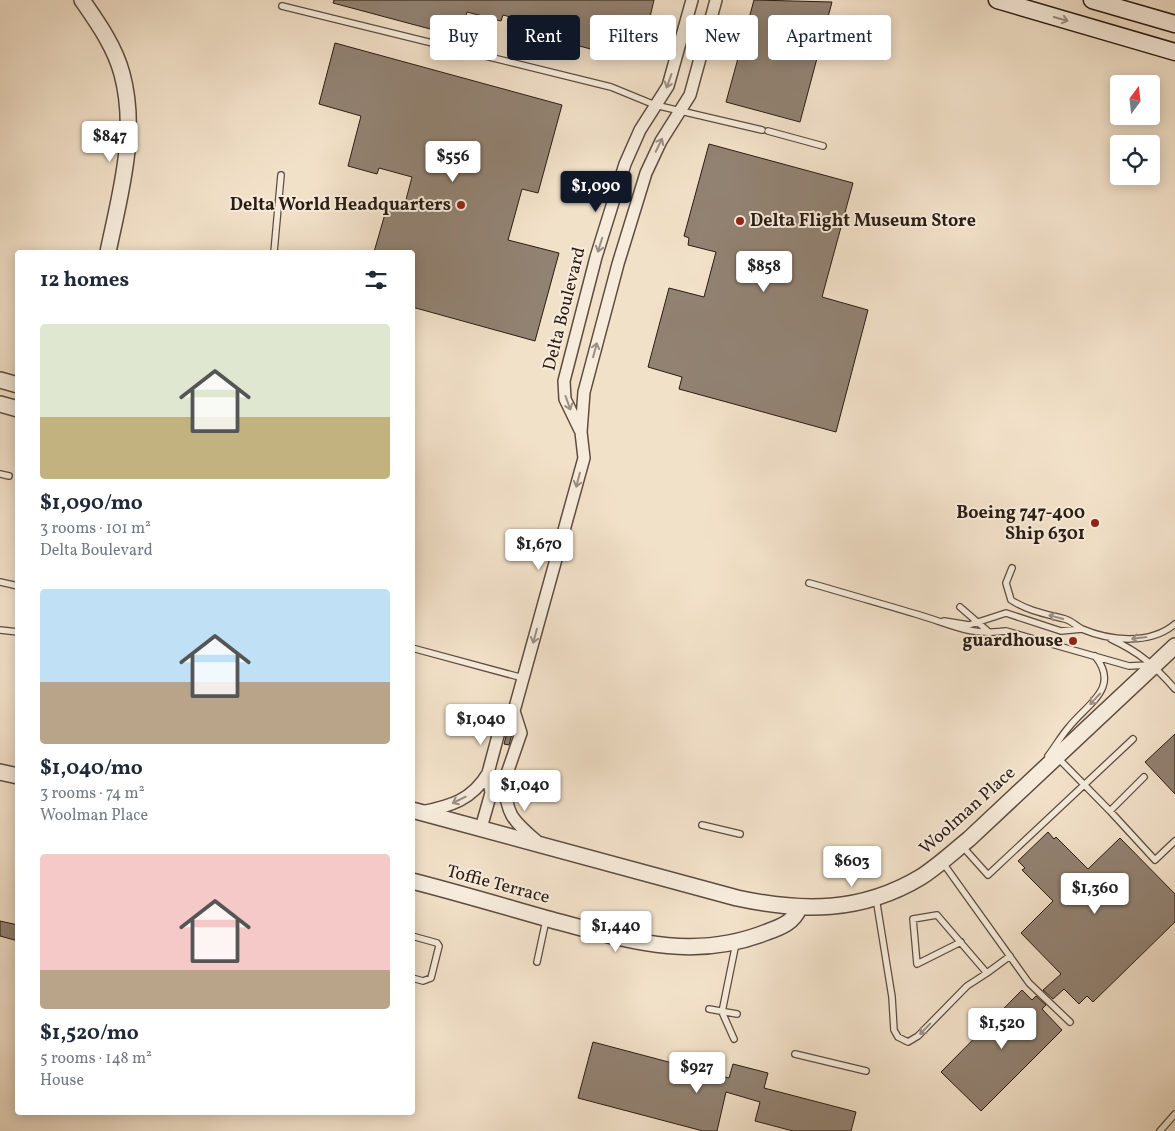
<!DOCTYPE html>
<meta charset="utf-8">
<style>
:root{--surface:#fff;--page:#f6f6f7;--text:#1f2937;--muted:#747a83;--accent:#111827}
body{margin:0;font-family:Vollkorn,serif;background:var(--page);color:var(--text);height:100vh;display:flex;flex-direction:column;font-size:19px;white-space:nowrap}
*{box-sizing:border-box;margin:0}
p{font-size:16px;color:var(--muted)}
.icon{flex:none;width:28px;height:28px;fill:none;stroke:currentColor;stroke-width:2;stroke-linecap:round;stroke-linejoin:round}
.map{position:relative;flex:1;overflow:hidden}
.details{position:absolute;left:15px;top:250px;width:400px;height:865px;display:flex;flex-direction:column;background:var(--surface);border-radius:5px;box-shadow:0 2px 12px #0003}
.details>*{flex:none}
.guide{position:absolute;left:430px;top:15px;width:475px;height:45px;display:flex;gap:10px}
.needle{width:32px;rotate:15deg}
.controls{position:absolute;left:1110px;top:75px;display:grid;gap:10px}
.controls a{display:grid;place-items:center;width:50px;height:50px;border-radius:5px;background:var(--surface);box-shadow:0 2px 12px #0003;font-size:25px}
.price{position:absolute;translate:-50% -42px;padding:0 11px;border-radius:5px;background:#fff;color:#222;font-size:16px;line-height:32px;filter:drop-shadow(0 1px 2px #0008)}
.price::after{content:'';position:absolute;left:50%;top:30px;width:15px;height:11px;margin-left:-8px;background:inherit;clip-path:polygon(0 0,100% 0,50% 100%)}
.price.active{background:var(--accent);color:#fff}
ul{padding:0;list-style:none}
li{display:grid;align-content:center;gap:10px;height:265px;padding:0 25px}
li span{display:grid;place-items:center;height:155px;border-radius:5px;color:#555}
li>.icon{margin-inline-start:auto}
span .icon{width:90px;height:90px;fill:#fffc;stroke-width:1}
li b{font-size:21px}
h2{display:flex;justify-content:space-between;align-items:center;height:60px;padding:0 25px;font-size:21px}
.pill{padding:0 18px;border-radius:5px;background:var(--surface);box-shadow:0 2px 12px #0003;font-size:18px;line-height:45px}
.pill.active{background:var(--accent);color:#fff}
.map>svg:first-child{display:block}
.building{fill:#928272;stroke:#2a1b13}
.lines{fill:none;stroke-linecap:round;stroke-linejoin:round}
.service-casing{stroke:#5c4c40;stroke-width:8}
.minor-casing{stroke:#5c4c40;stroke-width:14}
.tertiary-casing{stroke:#5c4c40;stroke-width:18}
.secondary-casing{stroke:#2a1b13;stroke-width:19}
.service{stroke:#f7ecdc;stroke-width:5.5}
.minor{stroke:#f7ecdc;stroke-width:11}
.tertiary{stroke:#f7ecdc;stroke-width:15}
.secondary{stroke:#f7ecdc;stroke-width:16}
.oneway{stroke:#9b8e82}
.poi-dot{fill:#8f2418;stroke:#f7ecdc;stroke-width:2}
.labels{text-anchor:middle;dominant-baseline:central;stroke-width:4;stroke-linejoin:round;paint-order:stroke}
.poi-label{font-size:18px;font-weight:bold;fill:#2a1b13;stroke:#f7ecdc;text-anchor:end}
.street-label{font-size:18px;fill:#2a1b13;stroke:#f7ecdc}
</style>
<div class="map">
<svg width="1175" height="1131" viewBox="0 0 1175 1131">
<rect width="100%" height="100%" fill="#f2e1c9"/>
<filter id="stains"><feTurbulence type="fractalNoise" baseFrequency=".004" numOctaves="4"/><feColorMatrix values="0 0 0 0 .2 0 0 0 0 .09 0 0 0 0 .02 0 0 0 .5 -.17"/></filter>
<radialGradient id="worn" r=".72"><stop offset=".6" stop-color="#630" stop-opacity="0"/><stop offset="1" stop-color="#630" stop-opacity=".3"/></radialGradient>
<path class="building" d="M 334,0 L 654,0 L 646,34 L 640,32 L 633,58 L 629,57 L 628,59 L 527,32 L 527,29 L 524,29 L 525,21 L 503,15 L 501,21 L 467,12 L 460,37 L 333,3 Z
M 754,0 L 832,2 L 800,122 L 726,102 Z
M 335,43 L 562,105 L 538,193 L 522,189 L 508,240 L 559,253 L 535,341 L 412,307 L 412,252 L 374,252 L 387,207 L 403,211 L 412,177 L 379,168 L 377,174 L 348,166 L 361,116 L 319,104 Z
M 709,144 L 853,183 L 822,297 L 868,310 L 836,432 L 679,389 L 682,377 L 648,367 L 669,288 L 704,297 L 716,252 L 688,245 L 689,238 L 684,236 Z
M 507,733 L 512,734 L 509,745 L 504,744 Z
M 1175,734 L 1175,794 L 1145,762 Z
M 1048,832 L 1054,839 L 1056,837 L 1088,869 L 1120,838 L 1175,894 L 1175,922 L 1093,1002 L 1087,996 L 1079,1004 L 1064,989 L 1053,999 L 1043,990 L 1061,974 L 1021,933 L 1053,901 L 1022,870 L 1025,868 L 1018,861 Z
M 0,921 L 18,925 L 18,941 L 0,936 Z
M 1022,990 L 1032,1000 L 1036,996 L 1046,1005 L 1042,1009 L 1062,1030 L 981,1111 L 941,1072 Z
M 593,1042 L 729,1078 L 733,1064 L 768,1073 L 764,1088 L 856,1112 L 851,1131 L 793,1131 L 755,1121 L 760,1102 L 726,1092 L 717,1131 L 703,1131 L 578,1098 Z"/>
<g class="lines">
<defs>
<path id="service" d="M 282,6 L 611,87 L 655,105 L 762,130
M 768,131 L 823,146
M 274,252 L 281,175
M 0,474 L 9,476
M 1012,568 L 1006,583 L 1011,600 C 1028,611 1046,614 1065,619 C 1072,621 1076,626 1082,629 C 1110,641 1150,645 1175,624
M 0,582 L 18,586
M 809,583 C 845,593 881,604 916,614 C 951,624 968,636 1006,631 L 1129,666 L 1149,665
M 960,607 L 990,633
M 944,621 L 969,625 L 1006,613 L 1061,631 L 1082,629
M 0,630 L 18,632
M 1111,639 C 1139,652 1154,665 1175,689
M 412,648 L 523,678
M 1048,756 C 1055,747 1061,736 1069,727 C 1087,704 1121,688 1095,656
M 1058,758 L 1110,811 L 1144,777
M 1110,811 L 1155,860 L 1175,841
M 702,825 L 740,834
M 962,846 L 988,875 L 1133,739
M 943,863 L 1029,983 L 1070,1022
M 876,898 L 892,997 L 894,1030 L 898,1037 L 908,1042 L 918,1036 L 967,986 L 987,973
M 412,936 L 437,943 L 439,946 L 431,978 L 423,981 L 412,978
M 961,942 L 917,964 L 913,919 L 937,915 L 986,972 L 987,973 L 1010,956
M 537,962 L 546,920
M 709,1009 L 737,1014
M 734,1039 L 722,1012 L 736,943
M 795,1054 L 866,1071
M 1160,1131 L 1175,1114"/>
<path id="minor" d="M 580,430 L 565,399 L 564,381 L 596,257 L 625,164 L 640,130 L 668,86 L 692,0
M 504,782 C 507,817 513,820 539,843
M 491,793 L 504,782 L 521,733 L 514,711
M 421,812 C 451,806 472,800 488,773
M 481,828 L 491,793 L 488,773 L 500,728 L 514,711 L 584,458 L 581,432 L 584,392 L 618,264 L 646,173 L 661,141 L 690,95 L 716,0"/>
<path id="tertiary" d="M 82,0 C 98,23 115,47 122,74 C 138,133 120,194 108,252
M 0,380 L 18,385
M 0,404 L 18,409
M 0,772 L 18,776
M 412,810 L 737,898 C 802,912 861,913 921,877 C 938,866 953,852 969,839 L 1175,646
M 412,881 C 459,893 506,907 552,920 C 627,940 692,962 767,932 C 781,927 794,922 799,908"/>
<path id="secondary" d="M 997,0 L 1175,52
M 1092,0 L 1175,24"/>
</defs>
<use href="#service" class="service-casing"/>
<use href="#minor" class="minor-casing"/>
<use href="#tertiary" class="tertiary-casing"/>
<use href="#secondary" class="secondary-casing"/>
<use href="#service" class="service"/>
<use href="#minor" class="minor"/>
<use href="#tertiary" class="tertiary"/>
<use href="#secondary" class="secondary"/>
</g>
<defs><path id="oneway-shaft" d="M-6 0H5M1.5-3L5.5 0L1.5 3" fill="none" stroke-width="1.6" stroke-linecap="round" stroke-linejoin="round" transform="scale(1.25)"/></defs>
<g class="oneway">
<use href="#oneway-shaft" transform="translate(1061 19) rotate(16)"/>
<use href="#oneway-shaft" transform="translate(669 81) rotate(110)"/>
<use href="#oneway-shaft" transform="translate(659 145) rotate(-64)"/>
<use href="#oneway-shaft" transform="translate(600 245) rotate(107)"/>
<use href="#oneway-shaft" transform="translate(595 350) rotate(-75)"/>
<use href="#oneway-shaft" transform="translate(568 403) rotate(70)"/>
<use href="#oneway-shaft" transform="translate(578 480) rotate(105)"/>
<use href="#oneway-shaft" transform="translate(1056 617) rotate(-165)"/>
<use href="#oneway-shaft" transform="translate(535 636) rotate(105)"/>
<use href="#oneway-shaft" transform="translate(1139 638) rotate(173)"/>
<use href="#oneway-shaft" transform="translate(1095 699) rotate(133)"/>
<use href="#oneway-shaft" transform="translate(459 800) rotate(154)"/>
<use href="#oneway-shaft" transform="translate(925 1029) rotate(134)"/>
</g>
<g class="poi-dot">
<circle cx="461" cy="205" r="5"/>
<circle cx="740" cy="221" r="5"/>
<circle cx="1095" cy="523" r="5"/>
<circle cx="1073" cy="641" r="5"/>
</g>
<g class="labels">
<g class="poi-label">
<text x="451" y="205">Delta World Headquarters</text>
<text x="750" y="221" text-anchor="start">Delta Flight Museum Store</text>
<text x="1085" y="513">Boeing 747-400<tspan x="1085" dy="21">Ship 6301</tspan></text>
<text x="1063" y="641">guardhouse</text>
</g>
<g class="street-label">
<text transform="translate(565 309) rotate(-76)">Delta Boulevard</text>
<text transform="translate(968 811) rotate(-42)">Woolman Place</text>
<text transform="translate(498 885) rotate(15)">Toffie Terrace</text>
</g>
</g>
<rect width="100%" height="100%" filter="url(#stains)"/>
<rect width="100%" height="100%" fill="url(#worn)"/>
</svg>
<div class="controls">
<a><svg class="needle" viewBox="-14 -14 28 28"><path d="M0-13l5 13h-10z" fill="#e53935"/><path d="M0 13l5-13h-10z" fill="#747a83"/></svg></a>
<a><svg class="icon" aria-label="locate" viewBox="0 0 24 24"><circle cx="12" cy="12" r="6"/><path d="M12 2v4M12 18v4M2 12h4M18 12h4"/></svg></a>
</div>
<b class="price" style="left:110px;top:163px">$847</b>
<b class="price" style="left:453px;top:183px">$556</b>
<b class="price active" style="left:596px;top:213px">$1,090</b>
<b class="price" style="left:764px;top:293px">$858</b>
<b class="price" style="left:539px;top:571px">$1,670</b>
<b class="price" style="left:481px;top:746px">$1,040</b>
<b class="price" style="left:525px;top:812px">$1,040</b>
<b class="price" style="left:852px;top:888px">$603</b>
<b class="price" style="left:1095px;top:915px">$1,360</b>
<b class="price" style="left:616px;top:953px">$1,440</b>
<b class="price" style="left:1002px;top:1050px">$1,520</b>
<b class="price" style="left:697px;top:1094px">$927</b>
<div class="guide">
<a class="pill">Buy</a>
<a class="pill active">Rent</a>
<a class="pill">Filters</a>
<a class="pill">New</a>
<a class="pill">Apartment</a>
</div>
<section class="details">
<h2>12 homes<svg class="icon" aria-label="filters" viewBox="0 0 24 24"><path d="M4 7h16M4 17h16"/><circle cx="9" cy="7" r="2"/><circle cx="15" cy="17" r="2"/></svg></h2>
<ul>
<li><span style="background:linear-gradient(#dfe7d0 60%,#c2b280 0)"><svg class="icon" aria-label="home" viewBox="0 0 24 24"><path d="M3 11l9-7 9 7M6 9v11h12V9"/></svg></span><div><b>$1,090/mo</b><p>3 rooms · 101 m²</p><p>Delta Boulevard</p></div></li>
<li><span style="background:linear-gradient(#bfe0f5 60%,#b9a48a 0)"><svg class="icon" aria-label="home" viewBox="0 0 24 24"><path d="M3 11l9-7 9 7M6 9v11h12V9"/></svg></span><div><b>$1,040/mo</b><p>3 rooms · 74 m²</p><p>Woolman Place</p></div></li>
<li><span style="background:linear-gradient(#f6c9c9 75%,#b9a48a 0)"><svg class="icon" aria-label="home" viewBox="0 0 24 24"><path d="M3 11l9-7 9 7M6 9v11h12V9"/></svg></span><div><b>$1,520/mo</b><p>5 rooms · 148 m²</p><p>House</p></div></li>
</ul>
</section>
</div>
